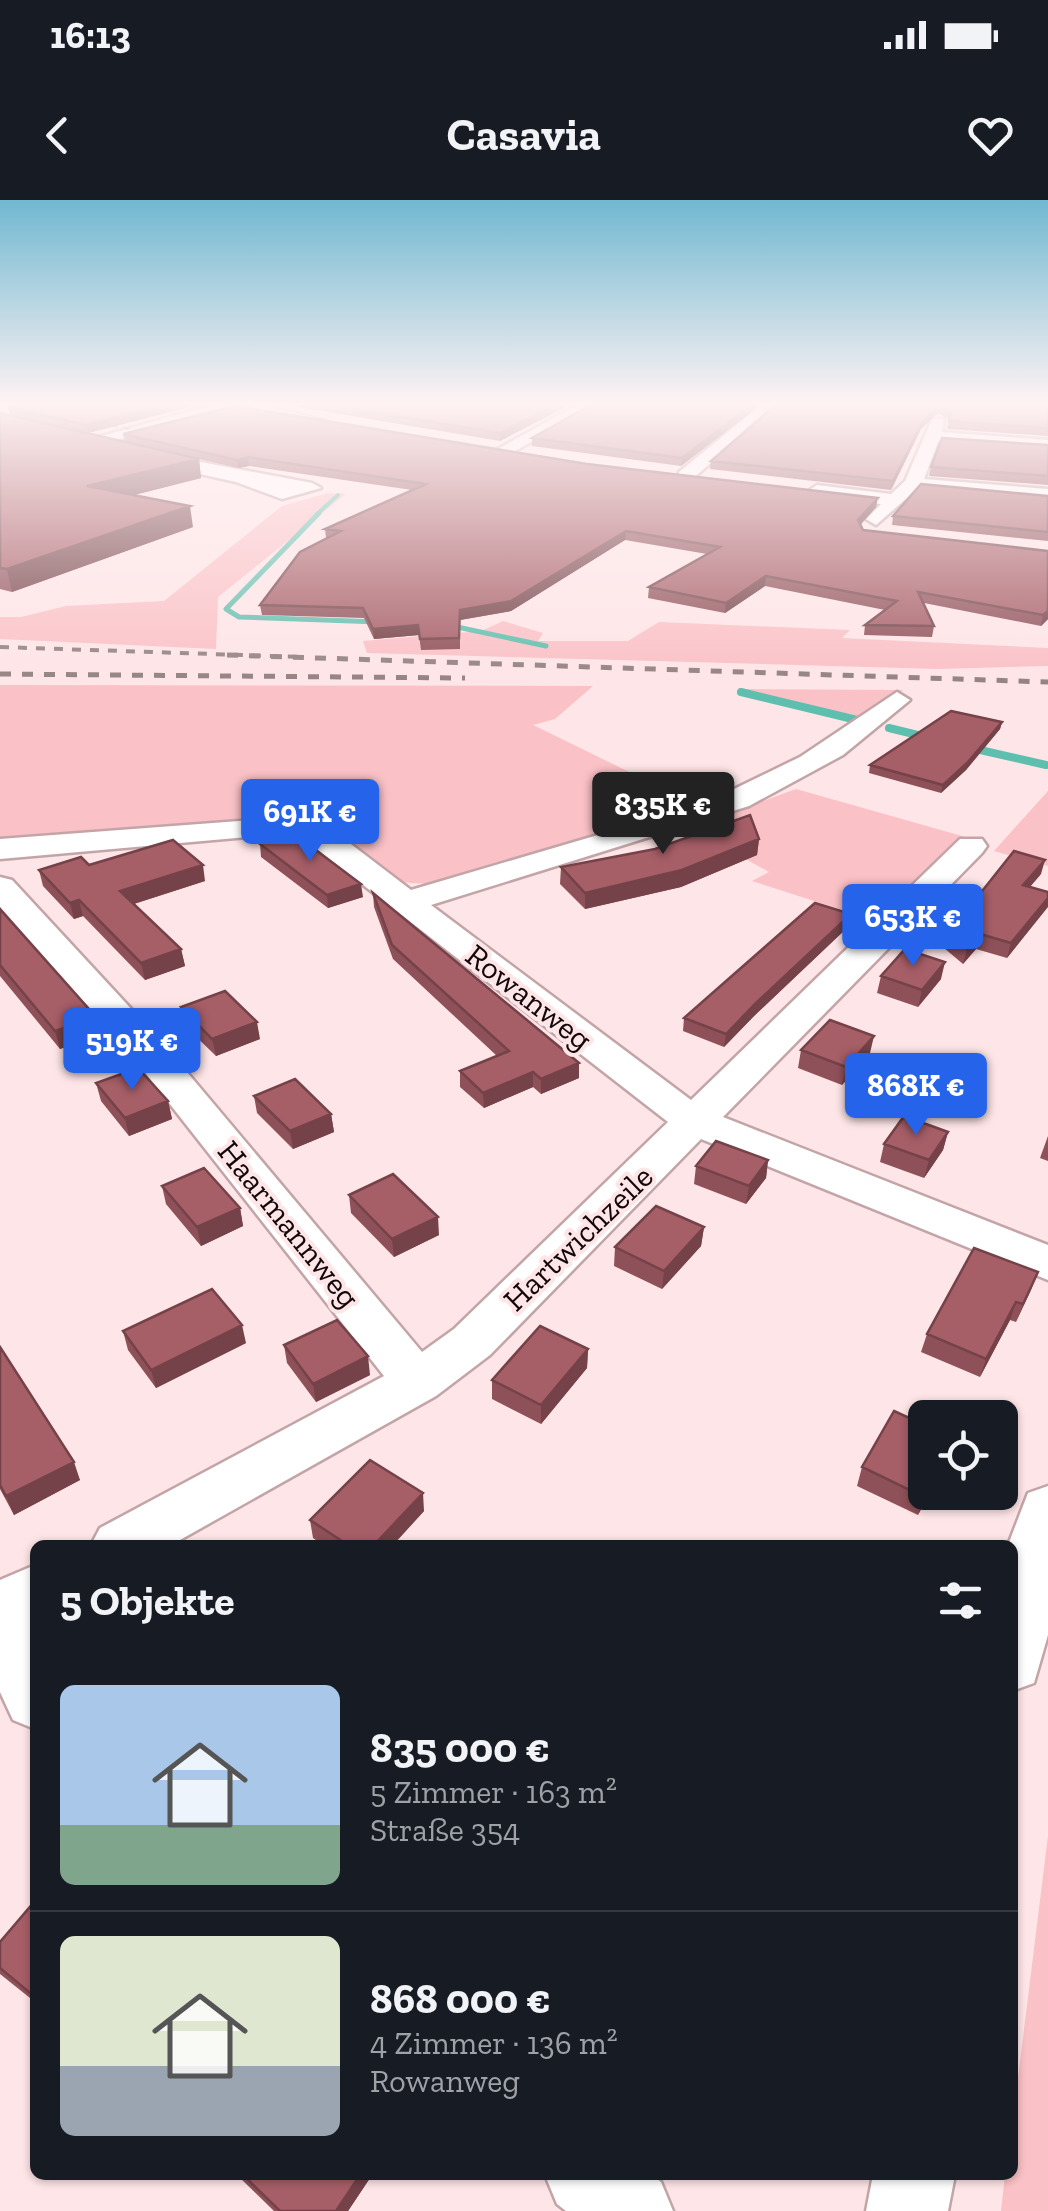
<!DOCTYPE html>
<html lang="de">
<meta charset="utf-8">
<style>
:root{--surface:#171b24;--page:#242831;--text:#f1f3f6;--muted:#9ea1a6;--line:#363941;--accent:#2563eb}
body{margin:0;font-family:"Zilla Slab",serif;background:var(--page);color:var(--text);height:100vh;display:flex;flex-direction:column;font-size:38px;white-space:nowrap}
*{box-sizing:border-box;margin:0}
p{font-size:32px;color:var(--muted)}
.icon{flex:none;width:55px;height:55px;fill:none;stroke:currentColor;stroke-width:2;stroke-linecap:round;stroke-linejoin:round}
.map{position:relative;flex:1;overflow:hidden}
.sheet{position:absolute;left:30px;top:1340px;width:988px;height:640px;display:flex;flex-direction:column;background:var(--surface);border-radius:15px;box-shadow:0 2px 8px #0004}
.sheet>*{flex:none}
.controls{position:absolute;left:908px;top:1200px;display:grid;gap:20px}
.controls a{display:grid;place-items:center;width:110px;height:110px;border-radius:15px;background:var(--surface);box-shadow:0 2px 8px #0004;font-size:50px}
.price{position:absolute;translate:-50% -85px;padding:0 22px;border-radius:10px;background:var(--accent);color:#fff;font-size:32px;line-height:65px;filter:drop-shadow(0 2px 5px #0008)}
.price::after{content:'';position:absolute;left:50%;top:60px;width:30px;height:22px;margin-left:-15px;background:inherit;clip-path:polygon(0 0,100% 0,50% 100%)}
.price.current{background:#222;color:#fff}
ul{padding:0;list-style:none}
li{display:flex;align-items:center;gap:30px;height:250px;padding:0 30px}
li+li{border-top:2px solid var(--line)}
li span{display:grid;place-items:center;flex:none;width:280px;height:200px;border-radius:15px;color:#555}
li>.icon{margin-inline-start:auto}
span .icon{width:120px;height:120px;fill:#fffc;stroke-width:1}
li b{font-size:42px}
h2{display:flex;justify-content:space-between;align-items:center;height:120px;padding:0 30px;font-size:42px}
.status{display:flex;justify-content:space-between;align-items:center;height:70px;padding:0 50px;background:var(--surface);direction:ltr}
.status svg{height:28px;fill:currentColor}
header{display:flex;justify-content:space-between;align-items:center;height:130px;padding:0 30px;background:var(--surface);font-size:45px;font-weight:800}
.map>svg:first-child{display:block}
.green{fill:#fac1c6}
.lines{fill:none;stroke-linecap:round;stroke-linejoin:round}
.stream-far2{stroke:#5fbfae;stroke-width:4}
.stream-far1{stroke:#5fbfae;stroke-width:5}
.stream{stroke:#5fbfae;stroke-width:8}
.minor-casing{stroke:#c3a5a8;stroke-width:5}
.minor{fill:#fff;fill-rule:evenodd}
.rail-far2{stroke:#948283;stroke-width:2.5;stroke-dasharray:6 6;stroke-linecap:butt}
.rail-far1{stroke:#948283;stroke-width:4;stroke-dasharray:9 9;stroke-linecap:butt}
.rail{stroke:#948283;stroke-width:5;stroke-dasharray:11 11;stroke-linecap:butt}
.wall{fill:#8f5159}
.shaded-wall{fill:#744248}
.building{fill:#a65e67;stroke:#744248;stroke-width:2.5}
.labels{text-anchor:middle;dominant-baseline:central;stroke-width:8;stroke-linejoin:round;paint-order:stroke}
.street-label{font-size:32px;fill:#120809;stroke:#fee5e7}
</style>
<div class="status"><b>16:13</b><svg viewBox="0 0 49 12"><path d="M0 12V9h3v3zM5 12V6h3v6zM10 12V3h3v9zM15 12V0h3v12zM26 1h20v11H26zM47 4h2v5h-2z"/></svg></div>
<header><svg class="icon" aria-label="back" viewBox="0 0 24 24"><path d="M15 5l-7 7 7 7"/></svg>Casavia<svg class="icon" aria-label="heart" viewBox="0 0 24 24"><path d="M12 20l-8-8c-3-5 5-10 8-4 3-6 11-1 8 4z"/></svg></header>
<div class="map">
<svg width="1048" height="2011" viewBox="0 0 1048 2011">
<rect width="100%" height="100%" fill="#fee5e7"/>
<path class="green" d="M 328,293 L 346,294 L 218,397 L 216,449 L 0,439 L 0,417 L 21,417 L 66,406 L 164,401 L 282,306 Z
M 503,421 L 543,433 L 538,441 L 628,441 L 659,422 L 850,430 L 842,438 L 1048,448 L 1048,466 L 938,469 L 367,453 L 363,441 L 481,431 Z
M 0,485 L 593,486 L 555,519 L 533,525 L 701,607 L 428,684 L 398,682 L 334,633 L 325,617 L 0,641 Z
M 741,489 L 903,490 L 862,518 Z
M 796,589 L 969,638 L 883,723 L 752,681 L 769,672 L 690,628 Z
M 1048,591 L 1048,666 L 994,651 Z
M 1048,1636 L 1048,2011 L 1001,2011 L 1005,1975 L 1012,1975 L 1013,1918 Z"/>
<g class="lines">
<path class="stream-far2" d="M 316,315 L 338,295"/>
<path class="stream-far1" d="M 319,313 L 226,409 L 239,417 L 380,422
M 448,425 L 546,446"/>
<path class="stream" d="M 741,492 L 857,520
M 889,528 L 930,538
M 967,547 L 1046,565"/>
<defs>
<path id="minor" d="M 220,203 L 273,203 L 268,207 L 326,221 L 318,226 L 223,212 L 85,248 L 77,243 Z
M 581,203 L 600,203 L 508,255 L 494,251 Z
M 759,207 L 772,210 L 691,280 L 679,280 L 679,272 Z
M 932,219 L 944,219 L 942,232 L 1048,240 L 1048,250 L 938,242 L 924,279 L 1048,289 L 1048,301 L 917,289 L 876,325 L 866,319 L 881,304 L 817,297 L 808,291 L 817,285 L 891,294 L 905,281 Z
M 143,251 L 312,283 L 321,288 L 282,299 L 236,282 L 137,260 L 137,252 Z
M 897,492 L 910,500 L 843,555 L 749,606 L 431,705 L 691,900 L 960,639 L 982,639 L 987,646 L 982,653 L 723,917 L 1048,1045 L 1048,1080 L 701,939 L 490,1155 L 436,1196 L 171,1345 L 91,1345 L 100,1328 L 384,1176 L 132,856 L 0,707 L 0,677 L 12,680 L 160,840 L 422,1152 L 454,1129 L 668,922 L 304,639 L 260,636 L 0,659 L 0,639 L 293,617 L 326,625 L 411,690 L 703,604 L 800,557 Z
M 1048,1286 L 1048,1435 L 1034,1483 L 1012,1491 L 1012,1345 L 1008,1345 L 1028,1293 Z
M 35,1365 L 35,1421 L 31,1424 L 35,1432 L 35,1529 L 13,1520 L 0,1492 L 0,1380 Z
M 545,1975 L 652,1975 L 661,1982 L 673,2011 L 566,2011 L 557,2004 Z
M 873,1975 L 955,1975 L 948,2011 L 866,2011 Z"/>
</defs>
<use href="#minor" class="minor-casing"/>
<use href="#minor" class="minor"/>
<path class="rail-far2" d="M 88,221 L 167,236"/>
<path class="rail-far1" d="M 0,447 L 302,457"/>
<path class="rail" d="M 227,455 L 1048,482
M 0,474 L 465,478"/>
</g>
<path class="wall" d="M 205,203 L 88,233 L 10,214 L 8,207 Z
M 275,203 L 573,203 L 500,241 Z
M 763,203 L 681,266 L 532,246 L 532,238 Z
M 769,203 L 1048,203 L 1048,236 L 947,229 L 949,220 L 938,213 L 921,229 L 891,290 L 710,269 L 711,261 L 772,208 L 772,205 Z
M 0,213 L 125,242 L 123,234 L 587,264 L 876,307 L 860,325 L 863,330 L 1048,351 L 1048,419 L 1041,426 L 924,403 L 934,426 L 932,437 L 864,435 L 865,425 L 885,410 L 765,386 L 725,413 L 648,398 L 649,387 L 707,354 L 625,340 L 511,411 L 460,420 L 460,449 L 421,450 L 419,435 L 374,439 L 364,418 L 262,415 L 260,405 L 326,338 L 325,329 L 412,290 L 249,266 L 238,268 L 199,259 L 201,278 L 134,295 L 193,327 L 12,392 L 0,389 Z
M 1048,245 L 1048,285 L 929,276 L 931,267 Z
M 1048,296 L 1048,341 L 892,325 L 893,316 Z
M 1002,522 L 1000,529 L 966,570 L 941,593 L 869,573 L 870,565 Z
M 759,639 L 757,655 L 681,687 L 585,709 L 560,684 L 561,667 Z
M 260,644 L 363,697 L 328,708 L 261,657 Z
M 89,665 L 205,681 L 134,704 L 181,749 L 185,766 L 145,780 L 83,716 L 74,719 L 43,686 L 39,670 Z
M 1041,674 L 1030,687 L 1048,698 L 1048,706 L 1007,758 L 976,749 L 963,764 L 944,748 L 948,734 Z
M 373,693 L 579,863 L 579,878 L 541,894 L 533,887 L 484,908 L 460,887 L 460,871 L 497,856 L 393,759 L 374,707 Z
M 0,709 L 96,817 L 100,834 L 60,849 L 0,776 Z
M 849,726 L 754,816 L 724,847 L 683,831 L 684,818 Z
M 881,776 L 941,779 L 918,807 L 877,793 Z
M 181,807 L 260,839 L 216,856 L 184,825 Z
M 801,850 L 870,853 L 842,885 L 798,868 Z
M 96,883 L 168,901 L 172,919 L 129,936 L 101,901 Z
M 254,896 L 331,914 L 334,932 L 293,949 L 257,913 Z
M 948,932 L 943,950 L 924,978 L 880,962 L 884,944 Z
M 1048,936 L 1048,961 L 1040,958 Z
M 768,960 L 766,978 L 746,1004 L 694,984 L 696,966 Z
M 162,986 L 240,1008 L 243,1026 L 201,1046 L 166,1004 Z
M 349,995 L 439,1035 L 394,1057 L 351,1013 Z
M 704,1027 L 701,1046 L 662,1089 L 614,1066 L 615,1047 Z
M 1038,1072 L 1016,1122 L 1010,1120 L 980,1177 L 921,1152 L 927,1134 Z
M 123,1131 L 246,1143 L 156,1188 L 128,1150 Z
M 284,1145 L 370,1175 L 316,1202 L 287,1163 Z
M 0,1147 L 80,1280 L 14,1315 L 0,1289 Z
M 588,1149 L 587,1168 L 541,1224 L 492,1199 L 492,1180 Z
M 862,1267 L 925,1292 L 930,1292 L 918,1315 L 857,1286 Z
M 424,1311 L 393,1345 L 323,1345 L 313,1338 L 310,1320 Z
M 35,1701 L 35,1802 L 0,1774 L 0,1742 Z
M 237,1975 L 372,1975 L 348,2011 L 274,2011 Z"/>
<path class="shaded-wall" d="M 174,203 L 205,203 L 88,233 L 86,225 Z
M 558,203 L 573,203 L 500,241 L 500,233 Z
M 754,203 L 763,203 L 681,266 L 682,258 Z
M 939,206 L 938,213 L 921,229 L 891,290 L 893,281 L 923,221 Z
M 248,257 L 249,266 L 238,268 L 237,260 Z
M 199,259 L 201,278 L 91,306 L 87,286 Z
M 878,298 L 876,307 L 856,330 L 858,320 Z
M 190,306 L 193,327 L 12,392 L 7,369 Z
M 626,331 L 625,340 L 511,411 L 460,420 L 460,449 L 460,410 Z
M 766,376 L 765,386 L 725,413 L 726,403 Z
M 1048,411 L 1048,419 L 1041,426 L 1043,415 Z
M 418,425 L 419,435 L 374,439 L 373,429 Z
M 1002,522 L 1000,529 L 966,570 L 941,593 L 943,585 Z
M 759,639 L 757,655 L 681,687 L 585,709 L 585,693 Z
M 1045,660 L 1041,674 L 1019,699 L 1023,685 Z
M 203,665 L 205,681 L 124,707 L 120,691 Z
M 361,684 L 363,697 L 328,708 L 327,695 Z
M 1048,698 L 1048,707 L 1007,758 L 1011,743 Z
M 79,700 L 83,716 L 74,719 L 70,703 Z
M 851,714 L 849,726 L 754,816 L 724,847 L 726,834 L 756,803 Z
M 980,734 L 976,749 L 963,764 L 967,749 Z
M 181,749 L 185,766 L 145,780 L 141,763 Z
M 945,762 L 941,779 L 918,807 L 922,790 Z
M 96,817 L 100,834 L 60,849 L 55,831 Z
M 257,822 L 260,839 L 216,856 L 212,839 Z
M 874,836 L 870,853 L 842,885 L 846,867 Z
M 579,863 L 579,878 L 541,894 L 541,879 Z
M 533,872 L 533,887 L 484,908 L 483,893 Z
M 168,901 L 172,919 L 129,936 L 125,918 Z
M 331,914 L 334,932 L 293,949 L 290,931 Z
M 948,932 L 943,950 L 924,978 L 929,960 Z
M 768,960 L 766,978 L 746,1004 L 749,986 Z
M 240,1008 L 243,1026 L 201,1046 L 197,1027 Z
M 438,1017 L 439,1035 L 394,1057 L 392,1039 Z
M 704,1027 L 701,1046 L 662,1089 L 664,1071 Z
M 1038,1072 L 1031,1090 L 1016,1122 L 1023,1104 Z
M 1016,1102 L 1010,1120 L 980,1177 L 986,1159 Z
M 242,1125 L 246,1143 L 156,1188 L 151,1170 Z
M 588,1149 L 587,1168 L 541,1224 L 541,1205 Z
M 368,1156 L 370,1175 L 316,1202 L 313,1184 Z
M 74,1262 L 80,1280 L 14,1315 L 6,1296 Z
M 926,1292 L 930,1292 L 918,1315 L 924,1297 Z
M 423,1293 L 424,1311 L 393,1345 L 374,1345 Z
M 360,1975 L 372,1975 L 348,2011 L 336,2011 Z"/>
<path class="building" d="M 24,203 L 174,203 L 86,225 L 8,207 Z
M 314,203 L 558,203 L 500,233 Z
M 594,203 L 754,203 L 682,258 L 532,238 Z
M 773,203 L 1048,203 L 1048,228 L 949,221 L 951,213 L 939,206 L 923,221 L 893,281 L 711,261 L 772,208 Z
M 235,206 L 587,264 L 878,298 L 858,320 L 863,330 L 1048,351 L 1048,411 L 1043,415 L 918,392 L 934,426 L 865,425 L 897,401 L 766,376 L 726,403 L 649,387 L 720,347 L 626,331 L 511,401 L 460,410 L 459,438 L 420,439 L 418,425 L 373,429 L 363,408 L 260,405 L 300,352 L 341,331 L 325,329 L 426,284 L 248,257 L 237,260 L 123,234 Z
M 0,213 L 199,259 L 87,286 L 190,306 L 7,369 L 0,368 Z
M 942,238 L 1048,245 L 1048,276 L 931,267 Z
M 921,284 L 1048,296 L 1048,332 L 893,316 Z
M 951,511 L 1002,522 L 967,563 L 943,585 L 870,565 Z
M 750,615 L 759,639 L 682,670 L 585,693 L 561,667 L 655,649 Z
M 293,633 L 361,684 L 327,695 L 260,644 Z
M 173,640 L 203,665 L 120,691 L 181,749 L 141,763 L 79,700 L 70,703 L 39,670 L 81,657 L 89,665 Z
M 1014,651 L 1045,660 L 1023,685 L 1048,692 L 1048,698 L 1011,743 L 980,734 L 967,749 L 948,734 Z
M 373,693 L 579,863 L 541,879 L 533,872 L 483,893 L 460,871 L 509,851 L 392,745 Z
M 815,703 L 851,714 L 756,803 L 726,834 L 684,818 Z
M 0,709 L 96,817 L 55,831 L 0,765 Z
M 905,749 L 945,762 L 922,790 L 881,776 Z
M 225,791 L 257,822 L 212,839 L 181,807 Z
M 830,820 L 874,836 L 846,867 L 801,850 Z
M 138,868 L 168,901 L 125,918 L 96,883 Z
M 295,879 L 331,914 L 290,931 L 254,896 Z
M 904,916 L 948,932 L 929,960 L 884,944 Z
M 716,941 L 768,960 L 749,986 L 696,966 Z
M 204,968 L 240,1008 L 197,1027 L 162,986 Z
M 393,974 L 438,1017 L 392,1039 L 349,995 Z
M 656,1006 L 704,1027 L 664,1071 L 615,1047 Z
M 974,1048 L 1038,1072 L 1023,1104 L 1016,1102 L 986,1159 L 927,1134 Z
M 212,1089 L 242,1125 L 151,1170 L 123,1131 Z
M 337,1120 L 368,1156 L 313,1184 L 284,1145 Z
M 540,1126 L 588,1149 L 541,1205 L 492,1180 Z
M 0,1147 L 74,1262 L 6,1296 L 0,1285 Z
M 894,1211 L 925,1225 L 925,1292 L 926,1292 L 924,1297 L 862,1267 Z
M 370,1260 L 423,1293 L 374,1345 L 348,1345 L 310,1320 Z
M 35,1701 L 35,1797 L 0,1768 L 0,1742 Z
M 243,1975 L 360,1975 L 336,2011 L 280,2011 Z"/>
<linearGradient id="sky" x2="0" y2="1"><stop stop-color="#71b8d1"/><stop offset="0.42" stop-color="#fff3f4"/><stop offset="1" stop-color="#fff3f4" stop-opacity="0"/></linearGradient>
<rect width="1048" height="485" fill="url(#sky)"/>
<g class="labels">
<g class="street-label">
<text transform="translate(529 797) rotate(38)">Rowanweg</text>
<text transform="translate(289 1024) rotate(51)">Haarmannweg</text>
<text transform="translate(578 1038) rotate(-44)">Hartwichzeile</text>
</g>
</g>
</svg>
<div class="controls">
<a><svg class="icon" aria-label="locate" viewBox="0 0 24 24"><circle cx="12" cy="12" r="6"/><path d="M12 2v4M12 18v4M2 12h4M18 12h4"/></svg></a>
</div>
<b class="price current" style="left:663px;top:657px">835K €</b>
<b class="price" style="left:310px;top:664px">691K €</b>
<b class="price" style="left:913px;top:769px">653K €</b>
<b class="price" style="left:132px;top:893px">519K €</b>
<b class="price" style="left:916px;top:938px">868K €</b>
<section class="sheet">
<h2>5 Objekte<svg class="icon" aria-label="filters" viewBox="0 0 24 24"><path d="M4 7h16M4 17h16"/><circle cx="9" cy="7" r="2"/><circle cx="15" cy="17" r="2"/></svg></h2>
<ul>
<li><span style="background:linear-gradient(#a9c7e8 70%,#7fa58c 0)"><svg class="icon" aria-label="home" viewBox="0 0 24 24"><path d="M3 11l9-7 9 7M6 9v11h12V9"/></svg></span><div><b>835 000 €</b><p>5 Zimmer · 163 m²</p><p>Straße 354</p></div></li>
<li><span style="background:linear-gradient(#dfe7d0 65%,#9aa5b1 0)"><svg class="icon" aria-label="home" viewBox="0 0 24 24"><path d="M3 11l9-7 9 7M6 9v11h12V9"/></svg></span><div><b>868 000 €</b><p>4 Zimmer · 136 m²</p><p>Rowanweg</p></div></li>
</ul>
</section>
</div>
